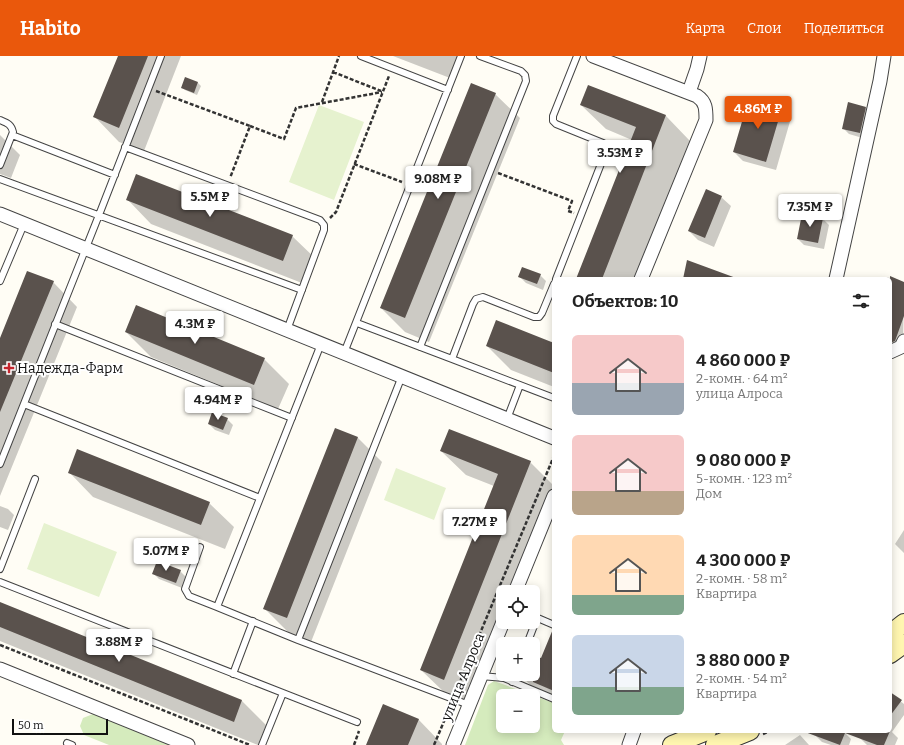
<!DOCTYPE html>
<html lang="ru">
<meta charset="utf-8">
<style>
:root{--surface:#fff;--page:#f6f6f6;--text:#222;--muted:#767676;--accent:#ea580c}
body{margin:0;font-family:Bitter,serif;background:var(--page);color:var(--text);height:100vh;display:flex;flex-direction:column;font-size:15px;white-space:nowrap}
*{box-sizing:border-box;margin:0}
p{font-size:13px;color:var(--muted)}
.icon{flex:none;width:22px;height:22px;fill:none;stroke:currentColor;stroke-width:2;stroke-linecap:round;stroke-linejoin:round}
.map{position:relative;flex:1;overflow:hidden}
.panel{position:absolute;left:552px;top:221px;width:340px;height:456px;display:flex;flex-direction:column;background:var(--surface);border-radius:6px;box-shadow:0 2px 10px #0003}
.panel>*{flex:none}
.controls{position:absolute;left:496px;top:529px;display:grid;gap:8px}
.controls a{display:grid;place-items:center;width:44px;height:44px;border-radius:6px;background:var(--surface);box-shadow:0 2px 10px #0003;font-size:20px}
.scale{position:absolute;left:12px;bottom:10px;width:96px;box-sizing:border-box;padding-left:4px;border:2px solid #111;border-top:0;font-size:11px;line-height:14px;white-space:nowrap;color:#111;-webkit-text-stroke:3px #fff;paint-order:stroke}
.price{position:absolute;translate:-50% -34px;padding:0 9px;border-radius:4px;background:#fff;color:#222;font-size:13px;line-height:26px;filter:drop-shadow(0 1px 2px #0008)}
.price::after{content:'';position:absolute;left:50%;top:24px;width:12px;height:9px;margin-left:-6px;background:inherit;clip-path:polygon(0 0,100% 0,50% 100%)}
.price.on{background:var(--accent);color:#fff}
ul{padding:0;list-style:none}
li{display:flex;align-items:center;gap:12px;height:100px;padding:0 20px}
li span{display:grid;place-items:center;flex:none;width:112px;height:80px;border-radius:6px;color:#555}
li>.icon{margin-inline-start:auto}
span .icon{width:48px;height:48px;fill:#fffc;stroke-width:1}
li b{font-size:17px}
h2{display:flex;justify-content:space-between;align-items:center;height:48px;padding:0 20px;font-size:17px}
header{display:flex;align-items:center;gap:24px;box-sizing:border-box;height:56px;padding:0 20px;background:var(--accent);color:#fff}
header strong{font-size:19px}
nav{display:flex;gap:22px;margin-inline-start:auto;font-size:14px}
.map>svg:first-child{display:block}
.green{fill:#d5ebbd;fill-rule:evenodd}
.pitch{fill:#e6f2cf}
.shadow{fill:#0003}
.building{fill:#5a524d}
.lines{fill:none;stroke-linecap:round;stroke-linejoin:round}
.service-casing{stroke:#444;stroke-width:8}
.minor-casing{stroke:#444;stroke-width:15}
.secondary-casing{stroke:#333;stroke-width:20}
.path{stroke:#333;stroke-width:2.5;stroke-dasharray:4 2;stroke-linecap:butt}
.service{stroke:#fff;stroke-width:6}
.minor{stroke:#fff;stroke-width:13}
.secondary{stroke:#fff6b0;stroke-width:18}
.poi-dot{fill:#c4262e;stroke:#fff;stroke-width:1.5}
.labels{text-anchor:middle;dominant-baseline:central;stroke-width:4;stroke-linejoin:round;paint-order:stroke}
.poi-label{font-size:14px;fill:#111;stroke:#fff;text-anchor:start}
.street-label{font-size:14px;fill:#111;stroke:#fff}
</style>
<header>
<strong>Habito</strong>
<nav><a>Карта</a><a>Слои</a><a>Поделиться</a></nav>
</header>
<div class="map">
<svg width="904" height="689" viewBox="0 0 904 689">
<rect width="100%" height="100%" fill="#fffdf5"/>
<path class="green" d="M 494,625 L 554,647 L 554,675 L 565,675 L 561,684 L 564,689 L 465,689 L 488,629 ZM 503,640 L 533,640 L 533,670 L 503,670 Z
M 93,658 L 169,689 L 109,689 L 84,679 L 80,670 L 83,662 Z"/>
<path class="pitch" d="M 319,49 L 364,66 L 334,144 L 289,126 Z
M 396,412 L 446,432 L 434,464 L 384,444 Z
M 44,467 L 117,496 L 99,541 L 27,513 Z"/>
<path class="shadow" d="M 119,0 L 181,0 L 144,95 L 119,86 L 95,61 Z
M 393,0 L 459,0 L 450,22 Z
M 186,22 L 198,27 L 201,30 L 197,39 L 185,34 L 182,31 Z
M 589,30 L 666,60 L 690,85 L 635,223 L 577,223 L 632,84 L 606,73 L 581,49 Z
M 495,38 L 520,62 L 429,286 L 405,276 L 381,252 Z
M 866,52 L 872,58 L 866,83 L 849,78 L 843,72 Z
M 782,53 L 791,62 L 776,114 L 743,105 L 734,96 Z
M 0,79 L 20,99 L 11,122 L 0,118 Z
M 721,141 L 731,150 L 714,191 L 698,184 L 689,175 Z
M 127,143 L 292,180 L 317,204 L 307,229 L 151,168 Z
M 803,159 L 823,163 L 829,169 L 824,193 L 804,189 L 798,183 Z
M 540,219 L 546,225 L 543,234 L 526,227 L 520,221 Z
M 887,221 L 904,227 L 903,292 L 890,288 L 890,223 L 886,223 Z
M 53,226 L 77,251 L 0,440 L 0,284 Z
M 126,276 L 264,303 L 289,328 L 278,353 L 151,301 Z
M 554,281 L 554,331 L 511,314 L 487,290 L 551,287 Z
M 227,363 L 233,369 L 229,379 L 215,374 L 209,368 Z
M 336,373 L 358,382 L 382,406 L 311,586 L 289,577 L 265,553 Z
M 441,395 L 530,406 L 554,430 L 513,536 L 503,536 L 503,560 L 468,647 L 446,638 L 421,614 L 494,430 L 466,419 Z
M 69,416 L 209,447 L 234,471 L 225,493 L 93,441 Z
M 0,450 L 8,453 L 14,459 L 8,474 L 0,471 Z
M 904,474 L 904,497 L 895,488 Z
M 180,515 L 186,521 L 182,532 L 159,523 L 153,517 Z
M 0,547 L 242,645 L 266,669 L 258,689 L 0,585 Z
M 554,580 L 554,644 L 540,638 L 522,621 L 523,618 L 533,618 L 533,600 L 541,604 Z
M 890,637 L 904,648 L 904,659 L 892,676 L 898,682 L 895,689 L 867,689 L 860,682 L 863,675 L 890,675 Z
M 418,663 L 442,688 L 442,689 L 367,689 Z
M 818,675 L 841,675 L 845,677 L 851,683 L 849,689 L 831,689 L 822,686 L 816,680 Z
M 800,679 L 809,689 L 785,689 Z"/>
<path class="building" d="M 118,0 L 148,0 L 119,72 L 93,61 Z
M 185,21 L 198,26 L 194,37 L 181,32 Z
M 471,27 L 496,37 L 405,262 L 380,252 Z
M 588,29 L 666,59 L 602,223 L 576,223 L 636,71 L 580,49 Z
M 749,42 L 782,52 L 766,106 L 733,96 Z
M 848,46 L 866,51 L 860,77 L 842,73 Z
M 136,118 L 293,179 L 283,205 L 126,144 Z
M 706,133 L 722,140 L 705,182 L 688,175 Z
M 802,158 L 823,162 L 818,187 L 797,183 Z
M 687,204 L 736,222 L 736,223 L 683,223 Z
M 522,211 L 541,218 L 537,228 L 518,221 Z
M 27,215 L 54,225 L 0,356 L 0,282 Z
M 890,220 L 904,226 L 904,260 L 895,285 L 890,287 Z
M 136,249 L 265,302 L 254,329 L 125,276 Z
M 496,264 L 554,287 L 554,317 L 486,290 Z
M 212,356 L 228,362 L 223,374 L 208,368 Z
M 335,372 L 358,381 L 287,562 L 263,553 Z
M 449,373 L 531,405 L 444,624 L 420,614 L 498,418 L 440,395 Z
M 77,393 L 210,446 L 201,469 L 68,417 Z
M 157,505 L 181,514 L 176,527 L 152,518 Z
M 0,546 L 242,644 L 234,666 L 0,571 Z
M 553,573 L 554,573 L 554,635 L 533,626 L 533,599 L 541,602 Z
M 890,636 L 902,644 L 890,660 Z
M 383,648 L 419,663 L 408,689 L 366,689 Z
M 805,675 L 890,675 L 884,689 L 877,689 L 845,677 L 840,689 L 805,676 Z"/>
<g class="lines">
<defs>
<path id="service" d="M 361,0 L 448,34
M 0,64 C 7,67 11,68 13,76 L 0,109
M 12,79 L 115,119
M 125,91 L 320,164 L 324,169 L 324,174 L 287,274
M 0,123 L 302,234
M 556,223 L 606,95 L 606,90 L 603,87 L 556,68 L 553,65 L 553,60 L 577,0
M 0,225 L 24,168
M 357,267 L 452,303 L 473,248 L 476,243 L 483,241 L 534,261 L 539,261 L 542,257 L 554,228
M 55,268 L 292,362
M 321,288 L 217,551 L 298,584 L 469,649
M 420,291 L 526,25 L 525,19 L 521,15 L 480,0
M 344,297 L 461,0
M 452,303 L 554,342
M 24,348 L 260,442
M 507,363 L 520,329
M 0,408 L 99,159 L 161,0
M 200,491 L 185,533 L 189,540 L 217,551
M 0,513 L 35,423
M 0,526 L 283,637 L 262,689
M 533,560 L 554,569
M 298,584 L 402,320
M 527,588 L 537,562
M 233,618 L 253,565
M 481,620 L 504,622 L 554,643
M 512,626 L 515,618
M 283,637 L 357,666
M 67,687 L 72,689"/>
<path id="minor" d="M 593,0 L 697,40 C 706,46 706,53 706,64 L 641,223
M 689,36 L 697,13 L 700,0
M 0,158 L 554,382
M 836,223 L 880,25 L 884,0
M 890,296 L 901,291 L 904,285
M 515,536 L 554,440
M 0,613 L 188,689
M 453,689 L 503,566
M 629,689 L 634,675"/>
<path id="secondary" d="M 890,578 L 904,567
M 890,598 L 904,588
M 672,689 L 707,675
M 715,689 L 750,675"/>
</defs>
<use href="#service" class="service-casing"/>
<use href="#minor" class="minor-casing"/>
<use href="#secondary" class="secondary-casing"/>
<path class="path" d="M 333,16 L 381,35
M 156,35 L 250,70 L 230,122
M 322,46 L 339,0
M 250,70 L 284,83 L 296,52 L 382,36
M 354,108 L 402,126
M 498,117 L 572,145 L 568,155 L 574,157
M 330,162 L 336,156 L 389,20
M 0,589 L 250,689
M 456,635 L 554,400
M 763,678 L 770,675
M 354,689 L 359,675
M 434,689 L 450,651"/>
<use href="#service" class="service"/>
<use href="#minor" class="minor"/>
<use href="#secondary" class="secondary"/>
</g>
<path class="poi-dot" d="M7 306h4v4h4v4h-4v4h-4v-4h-4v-4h4z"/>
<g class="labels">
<g class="poi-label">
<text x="17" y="312">Надежда-Фарм</text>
</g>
<g class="street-label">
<text transform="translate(463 621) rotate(-68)">улица Алроса</text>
</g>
</g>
</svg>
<div class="controls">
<a><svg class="icon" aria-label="locate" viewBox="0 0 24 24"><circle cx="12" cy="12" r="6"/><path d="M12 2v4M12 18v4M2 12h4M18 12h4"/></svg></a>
<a>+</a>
<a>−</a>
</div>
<div class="scale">50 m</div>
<b class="price on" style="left:758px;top:74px">4.86M ₽</b>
<b class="price" style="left:620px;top:118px">3.53M ₽</b>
<b class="price" style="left:438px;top:144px">9.08M ₽</b>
<b class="price" style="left:210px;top:162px">5.5M ₽</b>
<b class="price" style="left:810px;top:172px">7.35M ₽</b>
<b class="price" style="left:195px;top:289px">4.3M ₽</b>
<b class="price" style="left:218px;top:365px">4.94M ₽</b>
<b class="price" style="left:475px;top:487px">7.27M ₽</b>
<b class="price" style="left:166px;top:516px">5.07M ₽</b>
<b class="price" style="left:119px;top:607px">3.88M ₽</b>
<section class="panel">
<h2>Объектов: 10<svg class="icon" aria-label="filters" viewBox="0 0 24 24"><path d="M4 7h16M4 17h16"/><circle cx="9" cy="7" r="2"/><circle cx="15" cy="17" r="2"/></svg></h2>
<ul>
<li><span style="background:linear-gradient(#f6c9c9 60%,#9aa5b1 0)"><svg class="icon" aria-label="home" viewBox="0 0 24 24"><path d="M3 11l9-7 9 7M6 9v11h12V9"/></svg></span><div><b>4 860 000 ₽</b><p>2-комн. · 64 m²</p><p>улица Алроса</p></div></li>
<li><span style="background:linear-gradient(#f6c9c9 70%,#b9a48a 0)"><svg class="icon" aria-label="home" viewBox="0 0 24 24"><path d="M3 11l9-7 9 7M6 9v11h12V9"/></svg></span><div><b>9 080 000 ₽</b><p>5-комн. · 123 m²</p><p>Дом</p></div></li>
<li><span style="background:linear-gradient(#ffd9b3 75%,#7fa58c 0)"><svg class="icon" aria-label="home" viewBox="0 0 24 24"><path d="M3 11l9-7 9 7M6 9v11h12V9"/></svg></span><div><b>4 300 000 ₽</b><p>2-комн. · 58 m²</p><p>Квартира</p></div></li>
<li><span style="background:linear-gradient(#c9d6e8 65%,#7fa58c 0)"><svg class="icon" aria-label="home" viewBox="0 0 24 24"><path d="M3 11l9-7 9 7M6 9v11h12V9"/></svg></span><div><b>3 880 000 ₽</b><p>2-комн. · 54 m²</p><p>Квартира</p></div></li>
</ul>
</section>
</div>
